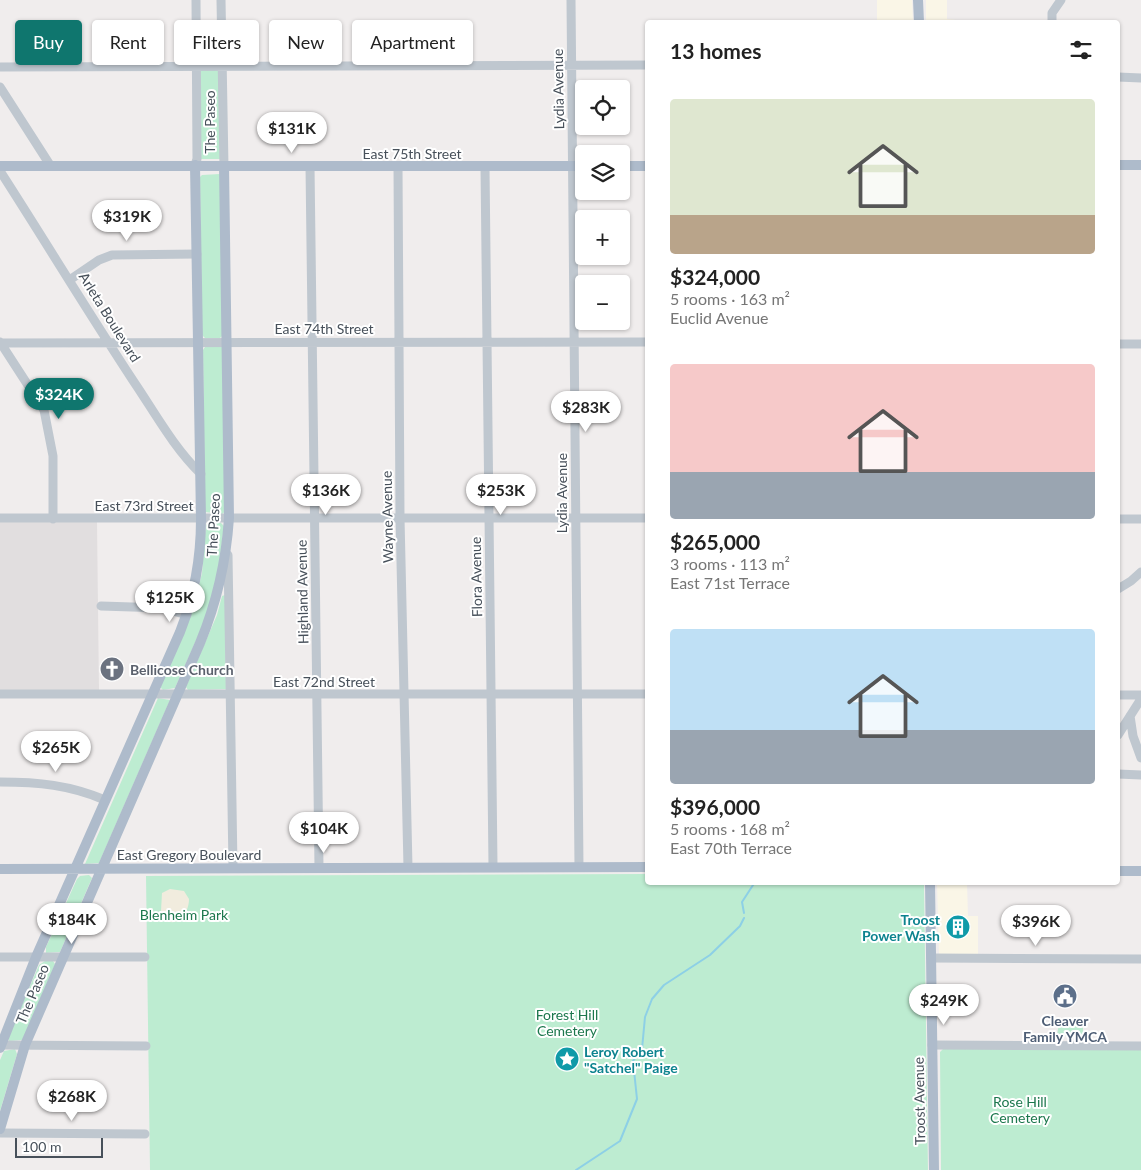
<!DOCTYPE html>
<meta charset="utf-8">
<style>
:root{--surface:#fff;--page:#f2f2f2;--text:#222;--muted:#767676;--accent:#0f766e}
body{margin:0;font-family:Lato,sans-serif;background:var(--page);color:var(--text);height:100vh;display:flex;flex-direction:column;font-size:19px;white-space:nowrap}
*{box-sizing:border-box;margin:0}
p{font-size:16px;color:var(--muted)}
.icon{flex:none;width:28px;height:28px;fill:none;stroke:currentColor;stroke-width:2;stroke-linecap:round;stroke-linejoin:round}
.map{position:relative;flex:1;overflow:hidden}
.side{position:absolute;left:645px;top:20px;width:475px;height:865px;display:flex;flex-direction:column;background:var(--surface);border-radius:5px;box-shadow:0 1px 4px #0004}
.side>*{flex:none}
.top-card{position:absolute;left:15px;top:20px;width:475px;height:45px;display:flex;gap:10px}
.buttons{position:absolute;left:575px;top:80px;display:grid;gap:10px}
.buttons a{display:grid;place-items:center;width:55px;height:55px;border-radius:5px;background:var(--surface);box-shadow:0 1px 4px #0004;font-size:25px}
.scale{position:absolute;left:15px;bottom:12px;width:88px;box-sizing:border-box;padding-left:5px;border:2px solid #47505a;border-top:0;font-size:14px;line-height:18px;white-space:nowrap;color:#47505a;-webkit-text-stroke:4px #fff;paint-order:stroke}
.price{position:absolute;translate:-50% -42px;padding:0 11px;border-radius:18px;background:#fff;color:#222;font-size:16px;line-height:32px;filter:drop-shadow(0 1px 2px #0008)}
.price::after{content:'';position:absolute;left:50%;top:30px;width:15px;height:11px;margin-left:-8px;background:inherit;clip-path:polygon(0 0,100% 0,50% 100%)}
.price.on{background:var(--accent);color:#fff}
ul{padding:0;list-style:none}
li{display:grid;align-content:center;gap:10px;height:265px;padding:0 25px}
li span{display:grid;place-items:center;height:155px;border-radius:5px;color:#555}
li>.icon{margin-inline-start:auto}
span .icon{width:90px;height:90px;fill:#fffc;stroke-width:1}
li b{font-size:21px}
h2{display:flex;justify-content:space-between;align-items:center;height:60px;padding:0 25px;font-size:21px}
.pill{padding:0 18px;border-radius:5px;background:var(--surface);box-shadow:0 1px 4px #0004;font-size:18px;line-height:45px}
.pill.on{background:var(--accent);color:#fff}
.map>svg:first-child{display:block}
.commercial{fill:#faf6e7}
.education{fill:#e1dedf}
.green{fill:#bdecd1}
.sand{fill:#f1ecde}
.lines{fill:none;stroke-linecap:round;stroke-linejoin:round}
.stream{stroke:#8dd0e6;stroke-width:2}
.minor{stroke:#bfc7cf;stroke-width:9}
.major{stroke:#aebbcb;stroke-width:10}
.labels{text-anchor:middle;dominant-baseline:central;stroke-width:4;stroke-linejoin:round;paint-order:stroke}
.street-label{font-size:14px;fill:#47505a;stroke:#fff}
.worship-label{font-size:14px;font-weight:bold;fill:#5b616d;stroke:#fff;text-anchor:start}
.park-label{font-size:14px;fill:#1c774d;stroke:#fff}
.culture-label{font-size:14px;font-weight:bold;fill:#0d838f;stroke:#fff;text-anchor:end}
.service-label{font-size:14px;font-weight:bold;fill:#4e5e75;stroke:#fff}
</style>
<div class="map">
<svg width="1141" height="1170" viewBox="0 0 1141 1170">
<rect width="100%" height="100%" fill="#f0eded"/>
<path class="commercial" d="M 877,0 L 912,0 L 913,22 L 877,22 Z
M 926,0 L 947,0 L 947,19 L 956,20 L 956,22 L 926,22 Z
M 937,883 L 967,883 L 968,916 L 978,916 L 978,955 L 939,954 Z"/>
<path class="education" d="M 0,522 L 97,522 L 99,691 L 0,691 Z"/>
<path class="green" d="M 216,69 L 220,72 L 220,159 L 201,159 L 200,70 Z
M 220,174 L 223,335 L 220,338 L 205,338 L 202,335 L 200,177 L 202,175 Z
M 205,347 L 222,347 L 223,349 L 226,511 L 222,514 L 205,512 L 203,350 Z
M 210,522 L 221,523 L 224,526 L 218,573 L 205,620 L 175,688 L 163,690 L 160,687 L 194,605 L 202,573 L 206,525 Z
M 225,595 L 226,689 L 188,690 L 186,687 L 217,615 L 222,596 Z
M 158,698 L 170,700 L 99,863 L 85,864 Z
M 647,874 L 648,882 L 924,883 L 928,1170 L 150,1170 L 146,876 Z
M 80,876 L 89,875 L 92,878 L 60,952 L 46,953 L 46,947 L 77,879 Z
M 45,961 L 53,961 L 55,964 L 23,1040 L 9,1041 L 8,1037 L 39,965 Z
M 1059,1023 L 1083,1023 L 1083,1035 L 1057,1036 Z
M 15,1049 L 17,1054 L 0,1111 L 0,1060 L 4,1051 Z
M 943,1049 L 1141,1049 L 1141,1170 L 941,1170 L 940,1052 Z"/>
<path class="sand" d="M 170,889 L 184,891 L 189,899 C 189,912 179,928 165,920 L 161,911 L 162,893 Z"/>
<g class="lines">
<path class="stream" d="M 744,913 L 742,902 L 755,882
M 576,1170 L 620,1141 L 637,1099 L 633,1061 L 642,1049 L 645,1017 L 652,999 L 664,985 L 710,955 L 740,926 L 744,918"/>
<path class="minor" d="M 221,0 L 224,166
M 571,0 L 579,867
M 1052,22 L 1052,13 L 1061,0
M 0,67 L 648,65
M 1118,77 L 1141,78
M 0,87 L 50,165
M 195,165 L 197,159 L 196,0
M 310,166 L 319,867
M 398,166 L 400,518 L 408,867
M 485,167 L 493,866
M 0,171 C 45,241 88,312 134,382 C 155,413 174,448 201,474
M 71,279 L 99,260 L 112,255 L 197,254
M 0,342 L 44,410 L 53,456 L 53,519
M 0,343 L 648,342
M 1118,344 L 1141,344
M 0,518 L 648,518
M 1118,519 L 1141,519
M 228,555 L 233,867
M 1118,589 L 1131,581 L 1141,572
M 101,606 L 163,608 L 187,615
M 0,694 L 648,694
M 1118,695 L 1141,695
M 1130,716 L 1133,736 L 1141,758
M 1118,735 L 1141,699
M 1118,774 L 1141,775
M 0,782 C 38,782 70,785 105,800
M 0,957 L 145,957
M 931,958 L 1141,959
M 0,1045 L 146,1046
M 932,1045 L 1141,1046
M 0,1133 L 145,1134"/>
<path class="major" d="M 918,0 L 919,22
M 1118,165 L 1141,165
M 0,166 L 584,166
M 621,166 L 648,166
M 0,869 L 648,867
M 1118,871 L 1141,871
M 930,882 L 934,1170
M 0,1048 L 36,957 L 180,632 C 195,594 201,559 201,519 L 195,165
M 0,1129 L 25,1045 L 200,643 C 217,602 226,563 229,518 L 224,166"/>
</g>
<defs>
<symbol id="church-disc" viewBox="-11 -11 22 22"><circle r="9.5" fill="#6b7280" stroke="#fff"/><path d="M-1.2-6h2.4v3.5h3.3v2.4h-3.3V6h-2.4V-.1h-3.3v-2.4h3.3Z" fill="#fff"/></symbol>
<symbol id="building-disc" viewBox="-11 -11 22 22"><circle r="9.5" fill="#0f9aa8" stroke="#fff"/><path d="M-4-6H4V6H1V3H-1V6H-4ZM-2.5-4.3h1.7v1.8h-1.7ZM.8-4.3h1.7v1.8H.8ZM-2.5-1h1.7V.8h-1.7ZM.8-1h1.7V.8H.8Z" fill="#fff"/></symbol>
<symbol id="civic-disc" viewBox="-11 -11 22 22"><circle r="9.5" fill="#5c6f8a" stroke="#fff"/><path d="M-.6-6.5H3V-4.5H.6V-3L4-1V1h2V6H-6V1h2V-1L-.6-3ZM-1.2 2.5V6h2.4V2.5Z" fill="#fff"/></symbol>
<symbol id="sight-disc" viewBox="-11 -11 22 22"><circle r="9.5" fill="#0f9aa8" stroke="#fff"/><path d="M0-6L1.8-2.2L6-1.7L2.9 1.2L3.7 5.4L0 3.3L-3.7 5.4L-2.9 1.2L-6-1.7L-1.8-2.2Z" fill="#fff"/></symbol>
</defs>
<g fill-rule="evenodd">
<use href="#church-disc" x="98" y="655" width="28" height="28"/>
<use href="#building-disc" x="944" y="913" width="28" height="28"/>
<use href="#civic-disc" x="1051" y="982" width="28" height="28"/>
<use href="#sight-disc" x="553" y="1045" width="28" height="28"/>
</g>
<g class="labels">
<g class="street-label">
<text transform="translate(558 89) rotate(-91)">Lydia Avenue</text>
<text transform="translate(209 122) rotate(-90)">The Paseo</text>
<text x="412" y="153">East 75th Street</text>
<text transform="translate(110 317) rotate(58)">Arleta Boulevard</text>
<text x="324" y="328">East 74th Street</text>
<text transform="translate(561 493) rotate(-90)">Lydia Avenue</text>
<text x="144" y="505">East 73rd Street</text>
<text transform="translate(387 517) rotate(-91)">Wayne Avenue</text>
<text transform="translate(213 525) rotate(-87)">The Paseo</text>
<text transform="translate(476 577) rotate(-91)">Flora Avenue</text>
<text transform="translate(302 592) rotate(-91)">Highland Avenue</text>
<text x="324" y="681">East 72nd Street</text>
<text x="189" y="854">East Gregory Boulevard</text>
<text transform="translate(32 994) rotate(-67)">The Paseo</text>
<text transform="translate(919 1101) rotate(-91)">Troost Avenue</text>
</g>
<g class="worship-label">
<text x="130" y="669">Bellicose Church</text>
</g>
<g class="park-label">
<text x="184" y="914">Blenheim Park</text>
<text x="567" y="1014">Forest Hill<tspan x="567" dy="16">Cemetery</tspan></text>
<text x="1020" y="1101">Rose Hill<tspan x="1020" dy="16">Cemetery</tspan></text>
</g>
<g class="culture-label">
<text x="940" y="919">Troost<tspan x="940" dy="16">Power Wash</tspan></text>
<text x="584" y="1051" text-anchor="start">Leroy Robert<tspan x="584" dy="16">"Satchel" Paige</tspan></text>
</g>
<g class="service-label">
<text x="1065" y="1020">Cleaver<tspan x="1065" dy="16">Family YMCA</tspan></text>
</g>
</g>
</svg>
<div class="buttons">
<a><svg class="icon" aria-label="locate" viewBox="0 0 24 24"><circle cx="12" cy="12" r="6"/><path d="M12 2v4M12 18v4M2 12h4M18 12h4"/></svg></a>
<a><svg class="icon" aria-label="layers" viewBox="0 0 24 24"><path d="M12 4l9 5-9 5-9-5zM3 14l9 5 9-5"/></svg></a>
<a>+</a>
<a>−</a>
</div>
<div class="scale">100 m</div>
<b class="price" style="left:292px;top:154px">$131K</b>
<b class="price" style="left:127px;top:242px">$319K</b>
<b class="price on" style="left:59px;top:420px">$324K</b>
<b class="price" style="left:586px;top:433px">$283K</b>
<b class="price" style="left:326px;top:516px">$136K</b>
<b class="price" style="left:501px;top:516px">$253K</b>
<b class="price" style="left:170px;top:623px">$125K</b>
<b class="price" style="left:56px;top:773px">$265K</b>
<b class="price" style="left:324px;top:854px">$104K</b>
<b class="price" style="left:72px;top:945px">$184K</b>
<b class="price" style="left:1036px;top:947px">$396K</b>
<b class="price" style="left:944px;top:1026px">$249K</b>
<b class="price" style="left:72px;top:1122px">$268K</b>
<div class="top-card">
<a class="pill on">Buy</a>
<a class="pill">Rent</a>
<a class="pill">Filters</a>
<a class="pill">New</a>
<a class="pill">Apartment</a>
</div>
<section class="side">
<h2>13 homes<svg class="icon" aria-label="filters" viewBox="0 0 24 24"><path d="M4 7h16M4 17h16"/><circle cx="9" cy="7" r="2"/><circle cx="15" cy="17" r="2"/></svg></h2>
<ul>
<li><span style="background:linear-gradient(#dfe7d0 75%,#b9a48a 0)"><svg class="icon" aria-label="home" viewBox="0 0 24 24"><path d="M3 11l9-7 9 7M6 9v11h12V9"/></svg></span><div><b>$324,000</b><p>5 rooms · 163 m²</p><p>Euclid Avenue</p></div></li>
<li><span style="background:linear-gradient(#f6c9c9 70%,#9aa5b1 0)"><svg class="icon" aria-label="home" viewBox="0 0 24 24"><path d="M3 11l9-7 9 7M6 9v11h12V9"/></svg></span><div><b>$265,000</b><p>3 rooms · 113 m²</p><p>East 71st Terrace</p></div></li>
<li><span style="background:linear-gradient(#bfe0f5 65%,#9aa5b1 0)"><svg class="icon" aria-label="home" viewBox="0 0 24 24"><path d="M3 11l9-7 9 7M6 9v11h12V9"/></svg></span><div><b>$396,000</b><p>5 rooms · 168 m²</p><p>East 70th Terrace</p></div></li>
</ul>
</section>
</div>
